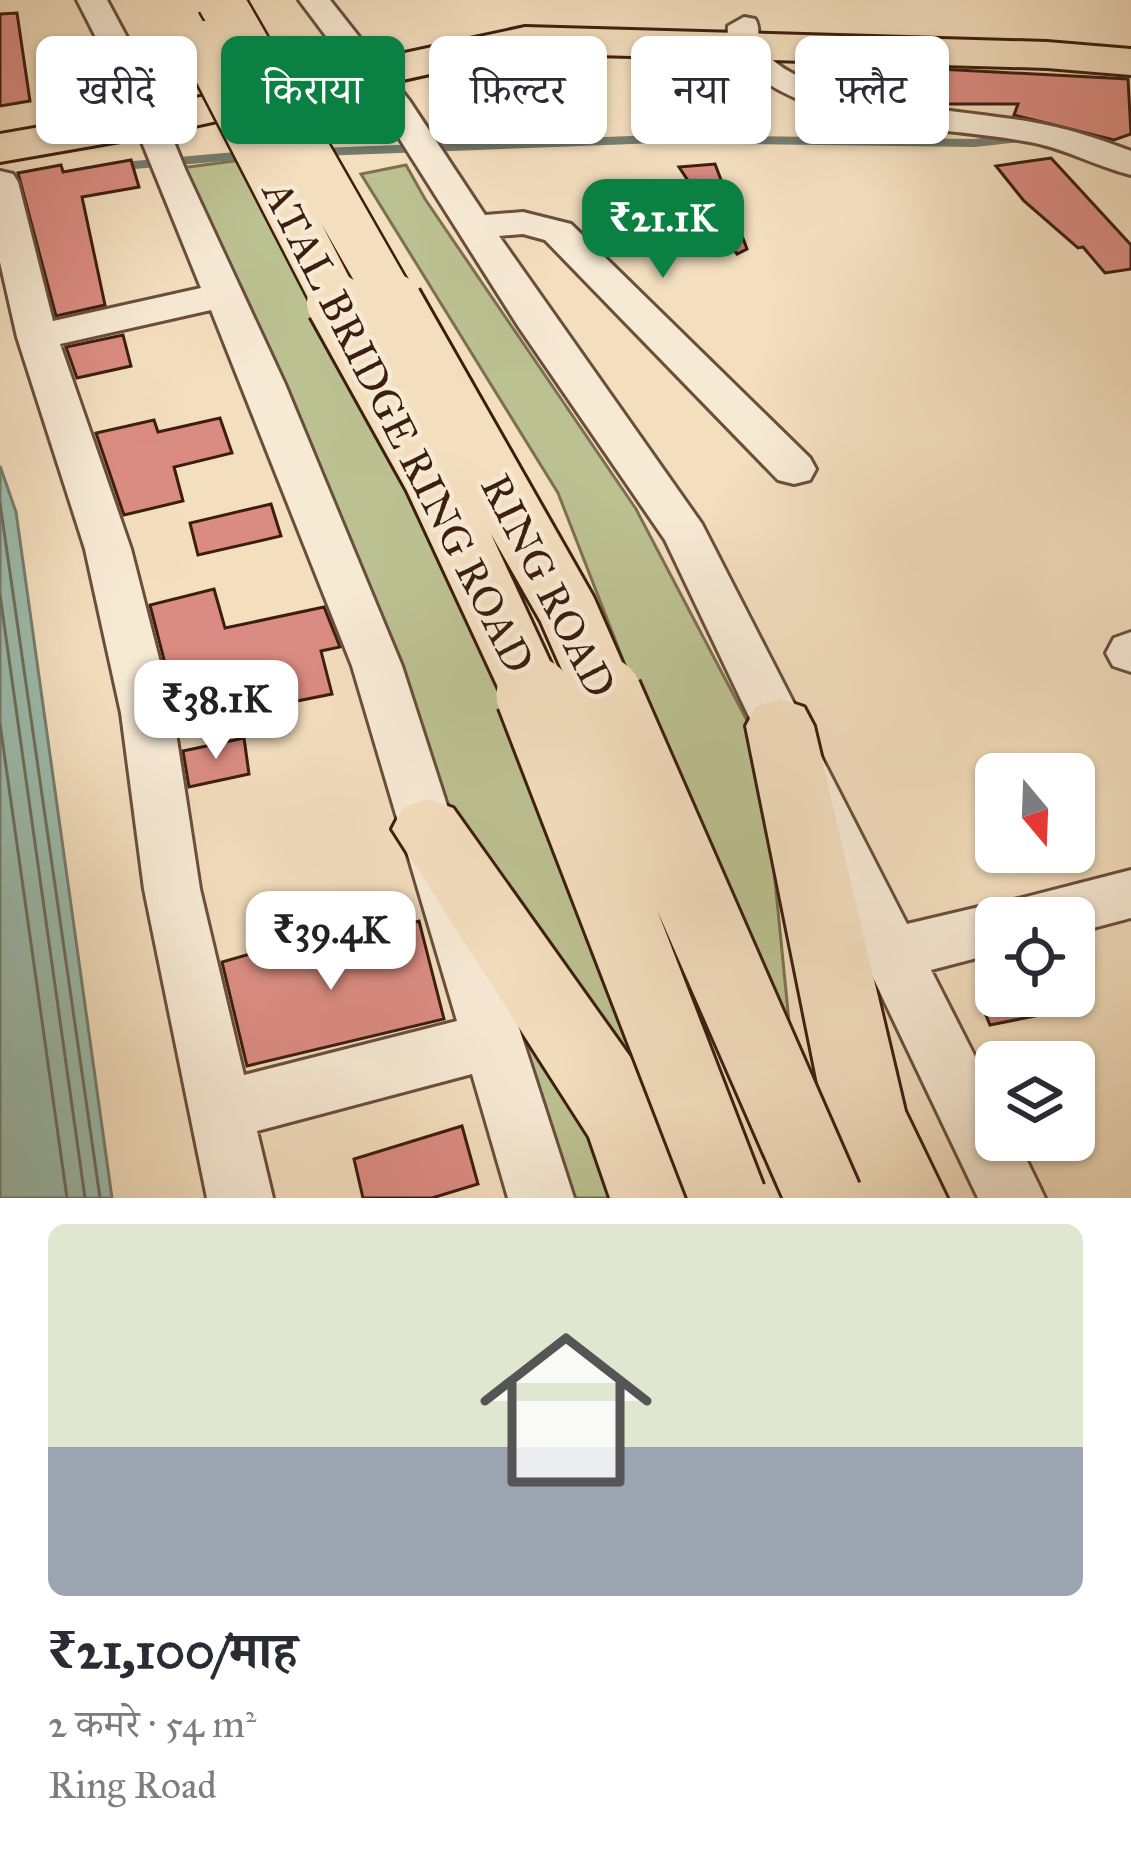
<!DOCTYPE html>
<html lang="hi">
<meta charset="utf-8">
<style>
:root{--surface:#fff;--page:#f7f7f7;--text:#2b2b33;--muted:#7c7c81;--accent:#0b8043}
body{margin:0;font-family:"IM FELL Great Primer","Noto Serif Devanagari",serif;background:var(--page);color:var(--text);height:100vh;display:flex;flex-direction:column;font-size:45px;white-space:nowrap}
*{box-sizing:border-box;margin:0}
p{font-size:39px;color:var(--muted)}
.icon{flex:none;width:66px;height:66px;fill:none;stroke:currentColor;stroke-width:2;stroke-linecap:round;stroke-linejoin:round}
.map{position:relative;height:1198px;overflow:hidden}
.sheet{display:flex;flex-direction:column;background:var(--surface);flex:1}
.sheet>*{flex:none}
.hud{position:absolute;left:36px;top:36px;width:1059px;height:108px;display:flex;gap:24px}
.needle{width:78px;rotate:161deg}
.tools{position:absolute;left:975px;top:753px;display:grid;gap:24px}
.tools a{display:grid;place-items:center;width:120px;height:120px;border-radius:18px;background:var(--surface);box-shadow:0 3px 9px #0004;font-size:60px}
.price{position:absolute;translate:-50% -102px;padding:0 27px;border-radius:24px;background:#fff;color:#222;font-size:39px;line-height:78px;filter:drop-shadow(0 3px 6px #0008)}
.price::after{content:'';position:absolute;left:50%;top:72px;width:36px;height:27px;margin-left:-18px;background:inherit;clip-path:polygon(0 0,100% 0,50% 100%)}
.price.on{background:var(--accent);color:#fff}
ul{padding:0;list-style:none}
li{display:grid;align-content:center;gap:24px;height:636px;padding:0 48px}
li span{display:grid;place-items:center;height:372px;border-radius:18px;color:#555}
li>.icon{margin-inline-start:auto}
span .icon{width:216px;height:216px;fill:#fffc;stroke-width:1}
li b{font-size:51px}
.tag{padding:0 42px;border-radius:18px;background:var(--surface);box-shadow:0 3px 9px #0004;font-size:42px;line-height:108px}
.tag.on{background:var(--accent);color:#fff}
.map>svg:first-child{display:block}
.green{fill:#bcc191;stroke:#7c7050;stroke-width:3}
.water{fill:#9cbcad;stroke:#767d6e;stroke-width:3}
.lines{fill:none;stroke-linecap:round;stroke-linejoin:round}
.shore{stroke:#6c6d5e;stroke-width:3}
.stream{stroke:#767d6e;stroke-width:8}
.building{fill:#db8c82;stroke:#3c1e10;stroke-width:3}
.minor-casing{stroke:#6a4e3c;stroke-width:6}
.major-casing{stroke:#3c1e10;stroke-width:6}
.minor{fill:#f7ead5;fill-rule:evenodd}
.major{fill:#f3debe;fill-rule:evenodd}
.major-bridge-far2-casing{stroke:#3c1e10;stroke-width:51;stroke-linecap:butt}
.major-bridge-far1-casing{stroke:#3c1e10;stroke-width:64;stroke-linecap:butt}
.major-bridge-casing{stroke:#3c1e10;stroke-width:81;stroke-linecap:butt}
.major-bridge-far2{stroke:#f3debe;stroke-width:46}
.major-bridge-far1{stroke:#f3debe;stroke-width:58}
.major-bridge{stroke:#f3debe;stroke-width:75}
.labels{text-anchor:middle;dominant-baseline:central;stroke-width:9;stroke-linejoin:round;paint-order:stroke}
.street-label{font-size:42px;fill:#3c1e10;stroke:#f7ead5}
</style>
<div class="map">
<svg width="1131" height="1198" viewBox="0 0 1131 1198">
<rect width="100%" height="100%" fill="#f3debe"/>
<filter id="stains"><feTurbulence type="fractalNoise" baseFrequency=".00167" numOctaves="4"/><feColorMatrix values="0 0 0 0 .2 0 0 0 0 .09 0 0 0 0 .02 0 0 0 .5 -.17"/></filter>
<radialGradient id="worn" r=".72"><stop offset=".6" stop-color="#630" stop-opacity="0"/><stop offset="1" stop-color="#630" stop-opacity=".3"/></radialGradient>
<path class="green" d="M 249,159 L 541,651 L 733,1198 L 566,1198 L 181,168 Z
M 406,165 L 425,199 L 636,509 L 762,749 L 792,1052 L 669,778 L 558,493 L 361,174 Z"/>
<path class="water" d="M 0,466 L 16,512 L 112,1198 L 0,1198 Z"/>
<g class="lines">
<path class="shore" d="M 0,503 L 100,1198
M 0,595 L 85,1198
M 0,724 L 67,1198"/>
<path class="stream" d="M 320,152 L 658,139 L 974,143 L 1021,138
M 123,166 L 247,155"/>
</g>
<path class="building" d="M 17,13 L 30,101 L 0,106 L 0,14 Z
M 939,69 L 1128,79 L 1131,134 L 1114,140 L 1014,115 L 1018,104 L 933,104 L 848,88 L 819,75 Z
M 826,114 L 906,130 L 906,136 L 831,135 Z
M 1051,158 L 1131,245 L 1131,269 L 1105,273 L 1083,247 L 1078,248 L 1024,201 L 996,166 Z
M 131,160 L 139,187 L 82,197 L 105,305 L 56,316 L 18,173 L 61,165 L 63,172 Z
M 715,164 L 747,249 L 737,254 L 679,167 Z
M 123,335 L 131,366 L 77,378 L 66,347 Z
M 220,418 L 232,453 L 174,467 L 183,501 L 124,515 L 96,433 L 154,420 L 158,432 Z
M 271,504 L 281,536 L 198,555 L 190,523 Z
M 214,589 L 225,628 L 324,607 L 340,647 L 321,651 L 332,694 L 282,704 L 285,718 L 244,728 L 230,667 L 169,679 L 150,605 Z
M 244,738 L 249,774 L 189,787 L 183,751 Z
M 419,921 L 444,1019 L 247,1066 L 222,962 L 292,942 L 295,954 Z
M 978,996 L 1069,996 L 1070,1009 L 990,1025 Z
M 462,1126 L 478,1184 L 432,1198 L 363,1198 L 354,1159 Z"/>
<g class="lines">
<defs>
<path id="minor" d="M 77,0 L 107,0 L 146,73 L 185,169 L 285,384 L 402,666 L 574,1198 L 508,1198 L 472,1074 L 257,1131 L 273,1198 L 207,1198 L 144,889 L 121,713 L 85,549 L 17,337 L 0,262 L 0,171 L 13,174 L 18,182 L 53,321 L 201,288 L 114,73 ZM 211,310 L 352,666 L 457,1021 L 244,1075 L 200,889 L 173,713 L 131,549 L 60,344 Z
M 299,0 L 330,0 L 409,100 L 485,215 L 523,212 L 571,224 L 810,458 L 816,469 L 810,480 L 794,484 L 778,480 L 545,240 L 523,234 L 499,236 L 702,524 L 907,924 L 996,903 L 1010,908 L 1014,900 L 1131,870 L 1131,918 L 1074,933 L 1074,918 L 996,918 L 996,953 L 931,970 L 996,1098 L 996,1140 L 1017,1140 L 1045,1198 L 978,1198 L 665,540 L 518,326 L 382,111 Z
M 744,17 L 755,19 C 761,28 756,37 761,45 C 791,105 981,110 1042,124 C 1073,130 1102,140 1131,151 L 1131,175 C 1098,167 1068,150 1035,143 C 940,124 789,132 727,46 L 728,26 Z
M 1131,632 L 1131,672 L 1113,666 L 1106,653 L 1114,638 Z"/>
<path id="major" d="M 525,27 L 1047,42 L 1131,49 L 1131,75 L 1047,68 L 525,53 L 149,136 L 0,162 L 0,134 L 149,108 Z
M 780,699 L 804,707 L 814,726 L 905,1111 L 947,1198 L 860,1198 L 825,1119 L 746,726 L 756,707 Z
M 428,799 L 453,808 L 653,1089 L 696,1198 L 610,1198 L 589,1137 L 392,829 L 403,808 Z"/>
</defs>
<use href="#minor" class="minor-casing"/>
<use href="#major" class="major-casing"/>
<use href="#minor" class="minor"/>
<use href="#major" class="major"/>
<defs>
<path id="major-bridge-far2" d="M 220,0 L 395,306
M 203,44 L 338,306"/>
<path id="major-bridge-far1" d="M 336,303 L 433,478 L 535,698
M 393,303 L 567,609 L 606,698"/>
<path id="major-bridge" d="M 534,695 L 728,1198
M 604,695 L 824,1198"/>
</defs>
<use href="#major-bridge-far2" class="major-bridge-far2-casing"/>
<use href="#major-bridge-far1" class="major-bridge-far1-casing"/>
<use href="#major-bridge" class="major-bridge-casing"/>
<use href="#major-bridge-far2" class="major-bridge-far2"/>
<use href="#major-bridge-far1" class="major-bridge-far1"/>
<use href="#major-bridge" class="major-bridge"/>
</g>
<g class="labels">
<g class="street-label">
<text transform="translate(398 427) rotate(63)">ATAL BRIDGE RING ROAD</text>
<text transform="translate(548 586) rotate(63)">RING ROAD</text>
</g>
</g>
<rect width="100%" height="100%" filter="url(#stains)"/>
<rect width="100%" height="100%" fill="url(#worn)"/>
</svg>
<div class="tools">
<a><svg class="needle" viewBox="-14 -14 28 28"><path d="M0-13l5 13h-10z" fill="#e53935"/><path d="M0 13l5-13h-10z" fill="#7c7c81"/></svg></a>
<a><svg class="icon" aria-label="locate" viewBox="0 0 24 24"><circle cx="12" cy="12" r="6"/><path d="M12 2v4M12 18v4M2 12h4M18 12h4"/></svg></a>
<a><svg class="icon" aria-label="layers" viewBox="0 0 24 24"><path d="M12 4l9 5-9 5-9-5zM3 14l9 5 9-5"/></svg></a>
</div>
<b class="price on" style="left:663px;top:281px">₹21.1K</b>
<b class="price" style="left:216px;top:762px">₹38.1K</b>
<b class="price" style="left:331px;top:993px">₹39.4K</b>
<div class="hud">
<a class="tag">खरीदें</a>
<a class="tag on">किराया</a>
<a class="tag">फ़िल्टर</a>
<a class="tag">नया</a>
<a class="tag">फ़्लैट</a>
</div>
</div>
<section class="sheet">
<ul>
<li><span style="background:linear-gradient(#dfe7d0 60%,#9aa5b1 0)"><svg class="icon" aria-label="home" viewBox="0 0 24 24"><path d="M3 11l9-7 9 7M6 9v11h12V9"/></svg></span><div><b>₹21,100/माह</b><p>2 कमरे · 54 m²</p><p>Ring Road</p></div></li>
</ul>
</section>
